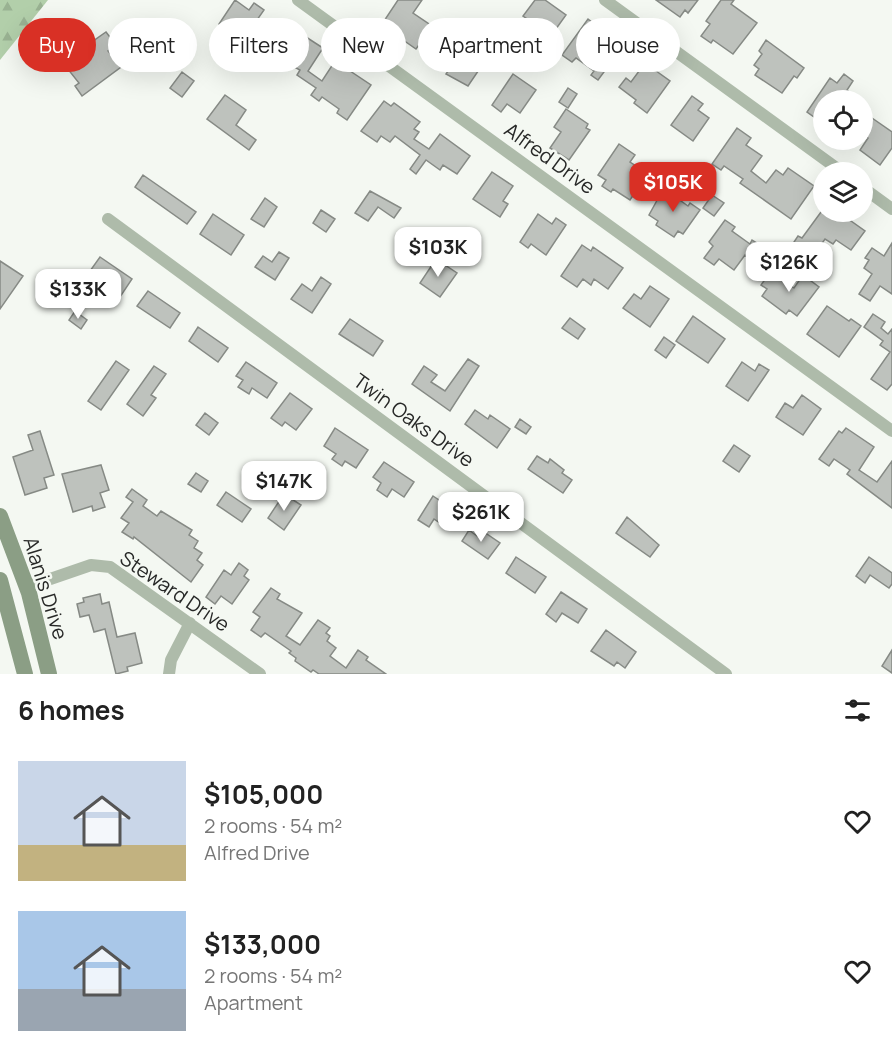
<!DOCTYPE html>
<meta charset="utf-8">
<style>
:root{--surface:#fff;--page:#f6f6f6;--text:#222;--muted:#767676;--accent:#d93025}
body{margin:0;font-family:Manrope,sans-serif;background:var(--page);color:var(--text);height:100vh;display:flex;flex-direction:column;font-size:22px;white-space:nowrap}
*{box-sizing:border-box;margin:0}
p{font-size:20px;color:var(--muted)}
.icon{flex:none;width:33px;height:33px;fill:none;stroke:currentColor;stroke-width:2;stroke-linecap:round;stroke-linejoin:round}
.map{position:relative;height:674px;overflow:hidden}
.side{display:flex;flex-direction:column;background:var(--surface);flex:1}
.side>*{flex:none}
.banner{position:absolute;left:18px;top:18px;width:856px;height:54px;display:flex;gap:12px}
.controls{position:absolute;left:813px;top:90px;display:grid;gap:12px}
.controls a{display:grid;place-items:center;width:60px;height:60px;border-radius:50%;background:var(--surface);box-shadow:0 6px 24px #0002;font-size:30px}
.price{position:absolute;translate:-50% -51px;padding:0 14px;border-radius:12px;background:#fff;color:#222;font-size:20px;line-height:39px;filter:drop-shadow(0 2px 3px #0008)}
.price::after{content:'';position:absolute;left:50%;top:36px;width:18px;height:14px;margin-left:-9px;background:inherit;clip-path:polygon(0 0,100% 0,50% 100%)}
.price.active{background:var(--accent);color:#fff}
ul{padding:0;list-style:none}
li{display:flex;align-items:center;gap:18px;height:150px;padding:0 18px}
li span{display:grid;place-items:center;flex:none;width:168px;height:120px;border-radius:0px;color:#555}
li>.icon{margin-inline-start:auto}
span .icon{width:72px;height:72px;fill:#fffc;stroke-width:1}
li b{font-size:26px}
h2{display:flex;justify-content:space-between;align-items:center;height:72px;padding:0 18px;font-size:26px}
.chip{padding:0 21px;border-radius:27px;background:var(--surface);box-shadow:0 6px 24px #0002;font-size:21px;line-height:54px}
.chip.active{background:var(--accent);color:#fff}
.map>svg:first-child{display:block}
.forest{fill:url(#forest-firs)}
.building{fill:#bec2bd;stroke:#868a85;stroke-width:1.5}
.lines{fill:none;stroke-linecap:round;stroke-linejoin:round}
.street{stroke:#aebbaa;stroke-width:12}
.secondary{stroke:#8b9e85;stroke-width:16}
.labels{text-anchor:middle;dominant-baseline:central;stroke-width:5;stroke-linejoin:round;paint-order:stroke}
.street-label{font-size:20px;fill:#272827;stroke:#f4f8f2}
</style>
<div class="map">
<svg width="892" height="674" viewBox="0 0 892 674">
<defs>
<pattern id="forest-firs" width="22" height="20" patternUnits="userSpaceOnUse" patternTransform="scale(1.5)"><rect width="22" height="20" fill="#b2cfaa"/><path d="M5 1l3.5 6h-7zM16 11l3.5 6h-7z" fill="#99b292"/></pattern>
</defs>
<rect width="100%" height="100%" fill="#f4f8f2"/>
<path class="forest" d="M 0,0 L 48,0 L 0,60 Z"/>
<path class="building" d="M 235,0 L 249,10 L 254,3 L 264,10 L 243,40 L 219,24 Z
M 398,0 L 422,0 L 413,13 L 432,26 L 428,31 L 433,35 L 425,45 L 421,42 L 416,49 L 389,30 L 392,26 L 384,21 Z
M 535,0 L 545,0 L 566,15 L 543,47 L 535,41 L 541,33 L 534,29 L 536,25 L 523,16 Z
M 656,0 L 698,0 L 688,13 L 685,10 L 680,17 Z
M 721,0 L 734,0 L 731,4 L 757,23 L 733,54 L 713,40 L 711,43 L 701,36 L 710,24 L 706,21 Z
M 588,19 L 602,30 L 597,37 L 613,48 L 602,64 L 607,68 L 598,80 L 591,75 L 594,71 L 576,58 L 572,62 L 562,55 Z
M 289,26 L 323,48 L 308,71 L 322,81 L 335,61 L 371,85 L 347,120 L 337,113 L 339,109 L 322,97 L 319,101 L 311,95 L 316,88 L 297,75 L 300,70 L 270,54 Z
M 106,32 L 116,45 L 108,51 L 121,67 L 82,96 L 75,86 L 79,83 L 67,68 L 93,49 L 89,44 Z
M 460,40 L 487,58 L 468,86 L 446,74 L 456,60 L 450,56 Z
M 766,40 L 804,68 L 797,78 L 794,76 L 782,93 L 755,75 L 759,69 L 754,65 L 762,54 L 759,51 Z
M 645,63 L 670,81 L 647,113 L 634,103 L 636,100 L 619,87 L 626,78 L 631,82 Z
M 182,72 L 194,81 L 182,97 L 170,88 Z
M 513,74 L 536,90 L 520,113 L 507,104 L 501,112 L 492,105 Z
M 844,74 L 853,81 L 847,90 L 852,94 L 847,100 L 824,100 L 824,124 L 807,112 L 830,78 L 837,83 Z
M 568,88 L 577,94 L 568,108 L 559,102 Z
M 225,95 L 246,110 L 236,125 L 256,140 L 249,150 L 207,119 Z
M 692,96 L 703,104 L 698,110 L 709,118 L 693,141 L 671,125 Z
M 384,101 L 391,106 L 394,103 L 420,122 L 414,129 L 419,132 L 414,139 L 429,149 L 440,134 L 470,156 L 457,174 L 443,165 L 440,170 L 426,160 L 416,174 L 410,169 L 420,155 L 395,136 L 390,142 L 381,136 L 377,142 L 361,131 Z
M 566,109 L 588,124 L 586,128 L 590,130 L 569,160 L 550,148 L 561,132 L 554,127 Z
M 872,118 L 892,132 L 892,148 L 880,165 L 860,150 L 868,138 L 862,132 Z
M 737,128 L 751,138 L 746,145 L 762,156 L 751,171 L 766,183 L 776,170 L 783,175 L 788,168 L 814,186 L 791,219 L 740,183 L 743,179 L 724,166 L 721,170 L 712,164 Z
M 619,144 L 635,155 L 630,162 L 639,168 L 634,174 L 645,181 L 642,186 L 646,189 L 639,199 L 634,194 L 630,200 L 613,189 L 611,192 L 602,186 L 606,180 L 598,175 Z
M 492,172 L 513,186 L 503,201 L 508,204 L 500,217 L 473,199 Z
M 143,175 L 196,212 L 187,224 L 135,187 Z
M 666,184 L 673,189 L 670,193 L 688,206 L 690,203 L 700,210 L 683,234 L 678,231 L 674,237 L 656,225 L 658,221 L 649,215 Z
M 370,191 L 401,208 L 394,218 L 378,207 L 368,221 L 355,213 Z
M 712,195 L 724,203 L 714,216 L 703,208 Z
M 265,198 L 277,207 L 264,227 L 251,219 Z
M 321,210 L 335,219 L 326,232 L 313,223 Z
M 821,212 L 848,212 L 844,216 L 865,231 L 851,250 L 836,240 L 833,244 L 825,239 L 811,259 L 792,245 L 798,236 L 802,238 Z
M 213,214 L 244,235 L 231,255 L 200,234 Z
M 538,214 L 552,224 L 556,218 L 566,225 L 546,255 L 531,244 L 528,248 L 520,242 Z
M 725,220 L 735,227 L 732,231 L 750,244 L 752,240 L 760,245 L 750,259 L 745,255 L 734,270 L 719,259 L 714,265 L 704,258 L 713,246 L 709,242 Z
M 892,243 L 892,294 L 880,286 L 870,301 L 859,294 L 872,274 L 864,268 L 869,260 L 865,258 L 872,248 L 884,256 Z
M 582,245 L 591,251 L 593,247 L 623,268 L 608,289 L 594,279 L 591,285 L 583,279 L 577,287 L 561,276 Z
M 279,252 L 289,258 L 275,280 L 255,267 L 263,256 L 272,262 Z
M 100,257 L 132,279 L 120,297 L 101,284 L 104,280 L 90,271 Z
M 436,259 L 457,273 L 440,297 L 420,283 Z
M 0,261 L 23,276 L 0,309 Z
M 771,271 L 794,288 L 803,275 L 819,287 L 797,316 L 789,310 L 786,314 L 762,296 L 767,289 L 761,285 Z
M 321,277 L 331,284 L 312,313 L 291,299 L 302,284 L 312,291 Z
M 650,286 L 669,299 L 650,327 L 623,308 L 634,294 L 641,299 Z
M 148,291 L 180,313 L 170,328 L 137,306 Z
M 827,306 L 849,321 L 851,319 L 861,326 L 839,357 L 807,334 Z
M 75,311 L 87,320 L 81,329 L 69,320 Z
M 873,314 L 885,322 L 881,328 L 888,334 L 892,329 L 892,384 L 887,390 L 871,379 L 890,352 L 880,345 L 883,341 L 864,327 Z
M 693,316 L 725,339 L 708,363 L 676,341 Z
M 570,318 L 585,329 L 578,339 L 562,328 Z
M 350,319 L 383,341 L 373,356 L 339,334 Z
M 198,327 L 228,348 L 218,362 L 189,341 Z
M 664,337 L 675,345 L 666,358 L 655,350 Z
M 468,359 L 479,366 L 450,411 L 412,384 L 424,366 L 437,375 L 431,382 L 445,391 Z
M 116,361 L 129,370 L 101,410 L 88,401 Z
M 246,362 L 277,383 L 267,398 L 252,388 L 249,394 L 238,387 L 243,380 L 236,376 Z
M 742,362 L 755,371 L 759,364 L 769,370 L 748,401 L 726,386 Z
M 154,366 L 166,374 L 151,395 L 156,398 L 143,416 L 127,404 Z
M 290,393 L 312,409 L 296,430 L 285,422 L 282,426 L 271,418 Z
M 802,395 L 821,409 L 803,435 L 776,417 L 785,403 L 793,408 Z
M 475,410 L 488,419 L 490,415 L 510,429 L 497,448 L 465,424 Z
M 205,413 L 218,423 L 209,435 L 196,425 Z
M 520,419 L 531,427 L 526,434 L 515,427 Z
M 335,428 L 368,450 L 356,468 L 345,461 L 342,466 L 332,459 L 336,454 L 324,446 Z
M 846,428 L 874,447 L 859,470 L 877,482 L 892,461 L 892,508 L 847,474 L 850,470 L 834,459 L 829,466 L 819,459 L 839,431 L 842,433 Z
M 40,431 L 54,475 L 44,478 L 47,488 L 25,495 L 13,457 L 33,450 L 28,435 Z
M 734,445 L 750,456 L 739,472 L 723,461 Z
M 537,456 L 548,463 L 550,459 L 564,470 L 562,473 L 572,480 L 563,493 L 528,469 Z
M 384,462 L 414,482 L 404,497 L 392,489 L 387,497 L 377,490 L 381,483 L 373,477 Z
M 101,465 L 109,490 L 100,493 L 105,507 L 93,511 L 92,506 L 73,512 L 62,474 Z
M 301,466 L 315,475 L 307,486 L 293,476 Z
M 196,473 L 208,481 L 201,492 L 188,484 Z
M 132,489 L 147,500 L 143,506 L 157,516 L 161,511 L 192,530 L 189,535 L 198,541 L 194,548 L 202,553 L 197,560 L 203,565 L 191,582 L 134,537 L 133,539 L 122,532 L 129,523 L 121,518 L 133,502 L 126,497 Z
M 226,492 L 251,509 L 242,522 L 217,505 Z
M 284,494 L 301,505 L 284,530 L 268,518 Z
M 433,496 L 457,512 L 447,528 L 434,519 L 429,527 L 418,520 Z
M 627,517 L 659,545 L 650,557 L 616,533 Z
M 469,530 L 477,536 L 481,530 L 500,543 L 488,559 L 462,541 Z
M 516,557 L 546,577 L 535,593 L 506,573 Z
M 869,557 L 892,573 L 892,584 L 889,588 L 870,575 L 865,583 L 856,576 Z
M 239,563 L 248,570 L 244,576 L 249,580 L 232,604 L 221,596 L 215,604 L 206,597 L 224,570 L 231,575 Z
M 271,588 L 280,594 L 277,599 L 302,613 L 286,636 L 300,645 L 318,620 L 330,628 L 326,633 L 330,636 L 327,641 L 336,648 L 330,656 L 346,668 L 358,650 L 368,657 L 366,660 L 386,674 L 319,674 L 313,670 L 311,672 L 295,661 L 296,658 L 289,653 L 291,651 L 265,633 L 261,637 L 251,630 L 260,617 L 253,612 Z
M 561,592 L 587,609 L 578,623 L 562,613 L 556,622 L 546,614 Z
M 100,594 L 102,604 L 109,602 L 117,637 L 135,633 L 142,663 L 127,667 L 128,671 L 116,674 L 105,629 L 94,632 L 89,615 L 80,617 L 77,604 L 84,602 L 83,598 Z
M 606,630 L 636,652 L 625,668 L 617,662 L 614,666 L 591,651 Z
M 892,650 L 892,673 L 882,666 Z"/>
<g class="lines">
<path class="street" d="M 298,0 L 892,431
M 605,0 L 842,172
M 862,187 L 892,209
M 108,219 L 726,674
M 27,587 L 91,565 L 110,567 L 260,674
M 169,674 L 171,660 L 190,623"/>
<path class="secondary" d="M 0,516 L 29,593 L 49,674
M 0,580 L 25,674"/>
</g>
<g class="labels">
<g class="street-label">
<text transform="translate(550 158) rotate(36)">Alfred Drive</text>
<text transform="translate(414 420) rotate(36)">Twin Oaks Drive</text>
<text transform="translate(46 588) rotate(73)">Alanis Drive</text>
<text transform="translate(175 591) rotate(34)">Steward Drive</text>
</g>
</g>
</svg>
<div class="controls">
<a><svg class="icon" aria-label="locate" viewBox="0 0 24 24"><circle cx="12" cy="12" r="6"/><path d="M12 2v4M12 18v4M2 12h4M18 12h4"/></svg></a>
<a><svg class="icon" aria-label="layers" viewBox="0 0 24 24"><path d="M12 4l9 5-9 5-9-5zM3 14l9 5 9-5"/></svg></a>
</div>
<b class="price active" style="left:673px;top:213px">$105K</b>
<b class="price" style="left:438px;top:278px">$103K</b>
<b class="price" style="left:789px;top:293px">$126K</b>
<b class="price" style="left:78px;top:320px">$133K</b>
<b class="price" style="left:284px;top:512px">$147K</b>
<b class="price" style="left:481px;top:543px">$261K</b>
<div class="banner">
<a class="chip active">Buy</a>
<a class="chip">Rent</a>
<a class="chip">Filters</a>
<a class="chip">New</a>
<a class="chip">Apartment</a>
<a class="chip">House</a>
</div>
</div>
<section class="side">
<h2>6 homes<svg class="icon" aria-label="filters" viewBox="0 0 24 24"><path d="M4 7h16M4 17h16"/><circle cx="9" cy="7" r="2"/><circle cx="15" cy="17" r="2"/></svg></h2>
<ul>
<li><span style="background:linear-gradient(#c9d6e8 70%,#c2b280 0)"><svg class="icon" aria-label="home" viewBox="0 0 24 24"><path d="M3 11l9-7 9 7M6 9v11h12V9"/></svg></span><div><b>$105,000</b><p>2 rooms · 54 m²</p><p>Alfred Drive</p></div><svg class="icon" aria-label="heart" viewBox="0 0 24 24"><path d="M12 20l-8-8c-3-5 5-10 8-4 3-6 11-1 8 4z"/></svg></li>
<li><span style="background:linear-gradient(#a9c7e8 65%,#9aa5b1 0)"><svg class="icon" aria-label="home" viewBox="0 0 24 24"><path d="M3 11l9-7 9 7M6 9v11h12V9"/></svg></span><div><b>$133,000</b><p>2 rooms · 54 m²</p><p>Apartment</p></div><svg class="icon" aria-label="heart" viewBox="0 0 24 24"><path d="M12 20l-8-8c-3-5 5-10 8-4 3-6 11-1 8 4z"/></svg></li>
</ul>
</section>
